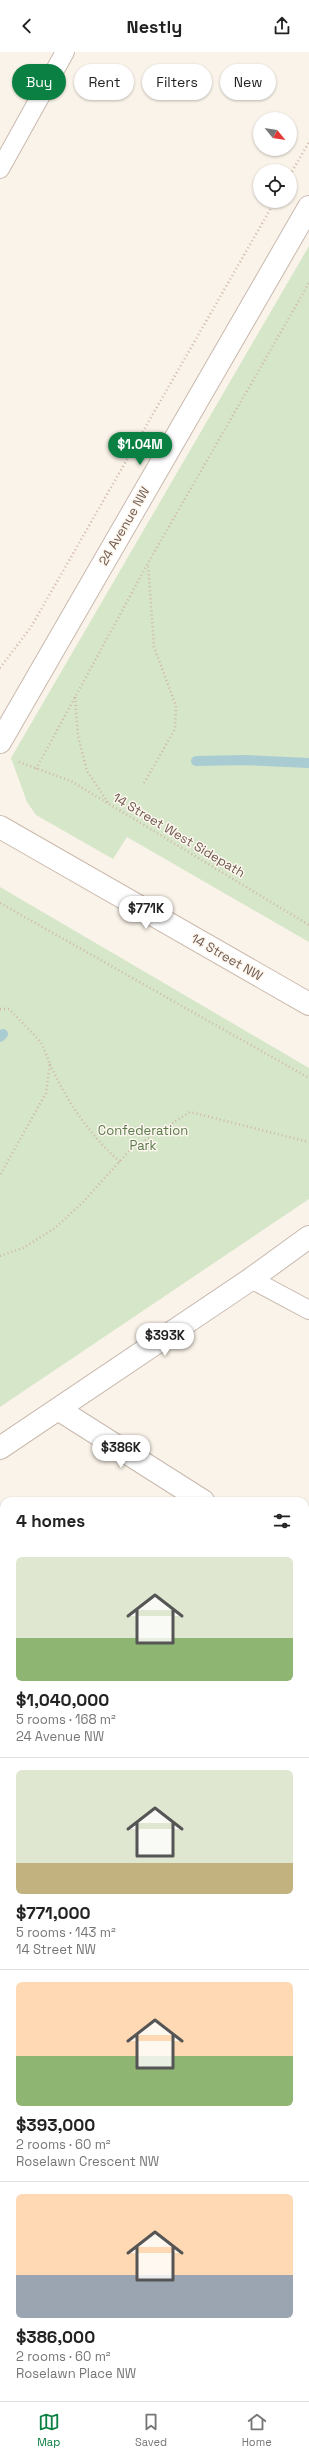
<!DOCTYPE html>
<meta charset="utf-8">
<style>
:root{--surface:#fff;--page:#f2f2f2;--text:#222;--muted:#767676;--line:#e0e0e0;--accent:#0b8043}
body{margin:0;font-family:"Space Grotesk",sans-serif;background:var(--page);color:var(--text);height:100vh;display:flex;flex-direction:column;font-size:15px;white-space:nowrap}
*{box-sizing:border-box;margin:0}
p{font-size:13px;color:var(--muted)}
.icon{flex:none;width:22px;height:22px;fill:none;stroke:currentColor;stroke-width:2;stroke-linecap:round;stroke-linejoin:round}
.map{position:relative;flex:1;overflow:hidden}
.side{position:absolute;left:0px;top:1445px;width:309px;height:904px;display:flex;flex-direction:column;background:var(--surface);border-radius:12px 12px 0 0;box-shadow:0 1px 3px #0004}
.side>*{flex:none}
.top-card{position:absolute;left:12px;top:12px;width:285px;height:36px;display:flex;gap:8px}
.needle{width:26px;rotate:120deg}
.controls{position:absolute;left:253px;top:60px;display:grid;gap:8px}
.controls a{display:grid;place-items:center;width:44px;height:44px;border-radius:50%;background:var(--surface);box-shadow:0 1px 3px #0004;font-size:20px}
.price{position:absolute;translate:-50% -34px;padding:0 9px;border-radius:14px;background:#fff;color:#222;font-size:13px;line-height:26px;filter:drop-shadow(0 1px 2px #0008)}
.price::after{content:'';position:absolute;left:50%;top:24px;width:12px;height:9px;margin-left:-6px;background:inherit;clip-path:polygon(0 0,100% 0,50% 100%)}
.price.selected{background:var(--accent);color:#fff}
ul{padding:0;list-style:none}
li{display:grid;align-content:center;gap:8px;height:212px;padding:0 16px}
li+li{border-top:1px solid var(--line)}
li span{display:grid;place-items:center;height:124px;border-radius:6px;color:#555}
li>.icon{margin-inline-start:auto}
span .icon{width:72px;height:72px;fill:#fffc;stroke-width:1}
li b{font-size:17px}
h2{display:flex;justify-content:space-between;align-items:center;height:48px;padding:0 16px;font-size:17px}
.pill{padding:0 14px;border-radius:18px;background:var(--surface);box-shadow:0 1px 3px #0004;font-size:14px;line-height:36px}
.pill.selected{background:var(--accent);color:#fff}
header{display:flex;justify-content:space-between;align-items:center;height:52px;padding:0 16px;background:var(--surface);font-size:18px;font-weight:600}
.tab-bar{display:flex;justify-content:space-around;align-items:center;height:56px;border-top:1px solid var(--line);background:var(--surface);font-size:11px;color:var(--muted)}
.tab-bar a{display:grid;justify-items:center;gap:2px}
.tab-bar .selected{color:var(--accent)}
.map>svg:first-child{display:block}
.green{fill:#d5e6c9}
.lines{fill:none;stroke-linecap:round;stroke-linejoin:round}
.stream{stroke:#a8ccd2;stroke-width:10}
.service-casing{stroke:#c8b9ae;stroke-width:20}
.minor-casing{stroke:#c8b9ae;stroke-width:24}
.tertiary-casing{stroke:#c8b9ae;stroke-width:24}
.secondary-casing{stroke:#cbb9ac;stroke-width:24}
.path{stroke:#d1b7a7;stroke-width:2.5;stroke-dasharray:1 3;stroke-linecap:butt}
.service{stroke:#fff;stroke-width:18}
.minor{stroke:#fff;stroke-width:22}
.tertiary{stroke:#fff;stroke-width:22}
.secondary{stroke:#fff;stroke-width:22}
.labels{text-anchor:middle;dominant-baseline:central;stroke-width:3;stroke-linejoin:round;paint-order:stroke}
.street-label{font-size:13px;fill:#715b50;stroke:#fdf7ef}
.park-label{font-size:13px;fill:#5b7a4d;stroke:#fdf7ef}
</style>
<header><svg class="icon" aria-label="back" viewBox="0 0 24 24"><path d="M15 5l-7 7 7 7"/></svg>Nestly<svg class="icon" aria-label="share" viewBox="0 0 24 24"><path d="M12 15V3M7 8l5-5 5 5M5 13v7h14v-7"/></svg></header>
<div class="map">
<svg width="309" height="2349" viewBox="0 0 309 2349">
<rect width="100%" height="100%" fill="#faf3e9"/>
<path class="green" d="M 309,194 L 309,890 L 127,785 L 113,807 L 36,763 L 27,750 L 11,706 Z
M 0,835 L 309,1016 L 309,1147 L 0,1355 Z"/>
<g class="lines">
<path class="stream" d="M 196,709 L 246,708 L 309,711
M 0,985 L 3,982"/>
<defs>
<path id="service" d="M 0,117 L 65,0
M 251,1227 L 309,1258
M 0,1580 L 4,1582
M 305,1726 L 309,1719
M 0,2185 L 4,2187
M 0,2257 L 4,2250"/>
<path id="minor" d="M 58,1357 L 203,1449
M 0,1396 L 251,1227 L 309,1185
M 0,1876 L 4,1878
M 305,2052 L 309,2054
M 305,2200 L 309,2193
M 217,2349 L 219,2345"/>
<path id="tertiary" d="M 0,690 L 309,155"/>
<path id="secondary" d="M 0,775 L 309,952"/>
</defs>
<use href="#service" class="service-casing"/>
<use href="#minor" class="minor-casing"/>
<use href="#tertiary" class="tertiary-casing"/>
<use href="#secondary" class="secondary-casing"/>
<path class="path" d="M 290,123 L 309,90
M 0,616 L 31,575 L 275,149
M 75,645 L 78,684 L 87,719 L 109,752
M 19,710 L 71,729 L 309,873
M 36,717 L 148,511 L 309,231
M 144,731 L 175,677 L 176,654 L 154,595 L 148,512
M 0,851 L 309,1026
M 0,957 L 9,957 L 41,990 L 50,1012 L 46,1041 L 0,1123
M 50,1012 C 67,1050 89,1082 120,1110
M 0,1204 L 23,1196 L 55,1176 L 83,1150 L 130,1098 L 190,1060 L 309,1090"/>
<use href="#service" class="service"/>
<use href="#minor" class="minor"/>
<use href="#tertiary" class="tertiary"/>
<use href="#secondary" class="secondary"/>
</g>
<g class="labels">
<g class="street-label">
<text transform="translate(124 474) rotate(-60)">24 Avenue NW</text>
<text transform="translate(179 783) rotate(31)">14 Street West Sidepath</text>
<text transform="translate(227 905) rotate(30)">14 Street NW</text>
</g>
<g class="park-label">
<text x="143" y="1078">Confederation<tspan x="143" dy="15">Park</tspan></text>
</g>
</g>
</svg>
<div class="controls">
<a><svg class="needle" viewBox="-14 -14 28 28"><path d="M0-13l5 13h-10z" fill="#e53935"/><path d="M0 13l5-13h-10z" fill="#767676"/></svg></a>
<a><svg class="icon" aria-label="locate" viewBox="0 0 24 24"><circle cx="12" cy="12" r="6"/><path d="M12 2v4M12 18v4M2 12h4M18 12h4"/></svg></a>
</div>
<b class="price selected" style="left:140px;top:414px">$1.04M</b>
<b class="price" style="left:146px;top:878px">$771K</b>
<b class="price" style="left:165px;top:1305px">$393K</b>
<b class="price" style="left:121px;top:1417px">$386K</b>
<div class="top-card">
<a class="pill selected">Buy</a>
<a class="pill">Rent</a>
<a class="pill">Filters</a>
<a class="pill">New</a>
</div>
<section class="side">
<h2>4 homes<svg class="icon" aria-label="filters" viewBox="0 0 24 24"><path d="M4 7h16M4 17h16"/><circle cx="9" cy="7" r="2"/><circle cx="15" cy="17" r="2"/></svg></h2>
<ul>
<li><span style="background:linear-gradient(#dfe7d0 65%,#8fb573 0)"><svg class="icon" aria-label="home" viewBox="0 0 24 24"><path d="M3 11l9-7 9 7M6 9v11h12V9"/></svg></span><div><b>$1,040,000</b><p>5 rooms · 168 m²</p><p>24 Avenue NW</p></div></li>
<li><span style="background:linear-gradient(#dfe7d0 75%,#c2b280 0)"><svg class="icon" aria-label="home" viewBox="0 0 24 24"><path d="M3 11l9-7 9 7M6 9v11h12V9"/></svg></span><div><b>$771,000</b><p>5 rooms · 143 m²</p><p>14 Street NW</p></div></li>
<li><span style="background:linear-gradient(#ffd9b3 60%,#8fb573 0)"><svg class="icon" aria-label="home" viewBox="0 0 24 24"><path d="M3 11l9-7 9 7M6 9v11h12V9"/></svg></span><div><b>$393,000</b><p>2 rooms · 60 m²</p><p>Roselawn Crescent NW</p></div></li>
<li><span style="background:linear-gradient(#ffd9b3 65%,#9aa5b1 0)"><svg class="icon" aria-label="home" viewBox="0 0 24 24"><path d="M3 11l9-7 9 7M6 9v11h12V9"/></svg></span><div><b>$386,000</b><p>2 rooms · 60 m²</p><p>Roselawn Place NW</p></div></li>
</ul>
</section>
</div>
<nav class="tab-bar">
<a class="selected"><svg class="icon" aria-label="map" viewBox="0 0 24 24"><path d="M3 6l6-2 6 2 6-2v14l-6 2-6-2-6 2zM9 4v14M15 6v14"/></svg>Map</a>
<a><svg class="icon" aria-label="saved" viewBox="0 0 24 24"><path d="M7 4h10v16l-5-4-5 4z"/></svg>Saved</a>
<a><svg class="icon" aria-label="home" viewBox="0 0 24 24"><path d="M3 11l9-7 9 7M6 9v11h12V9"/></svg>Home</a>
</nav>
